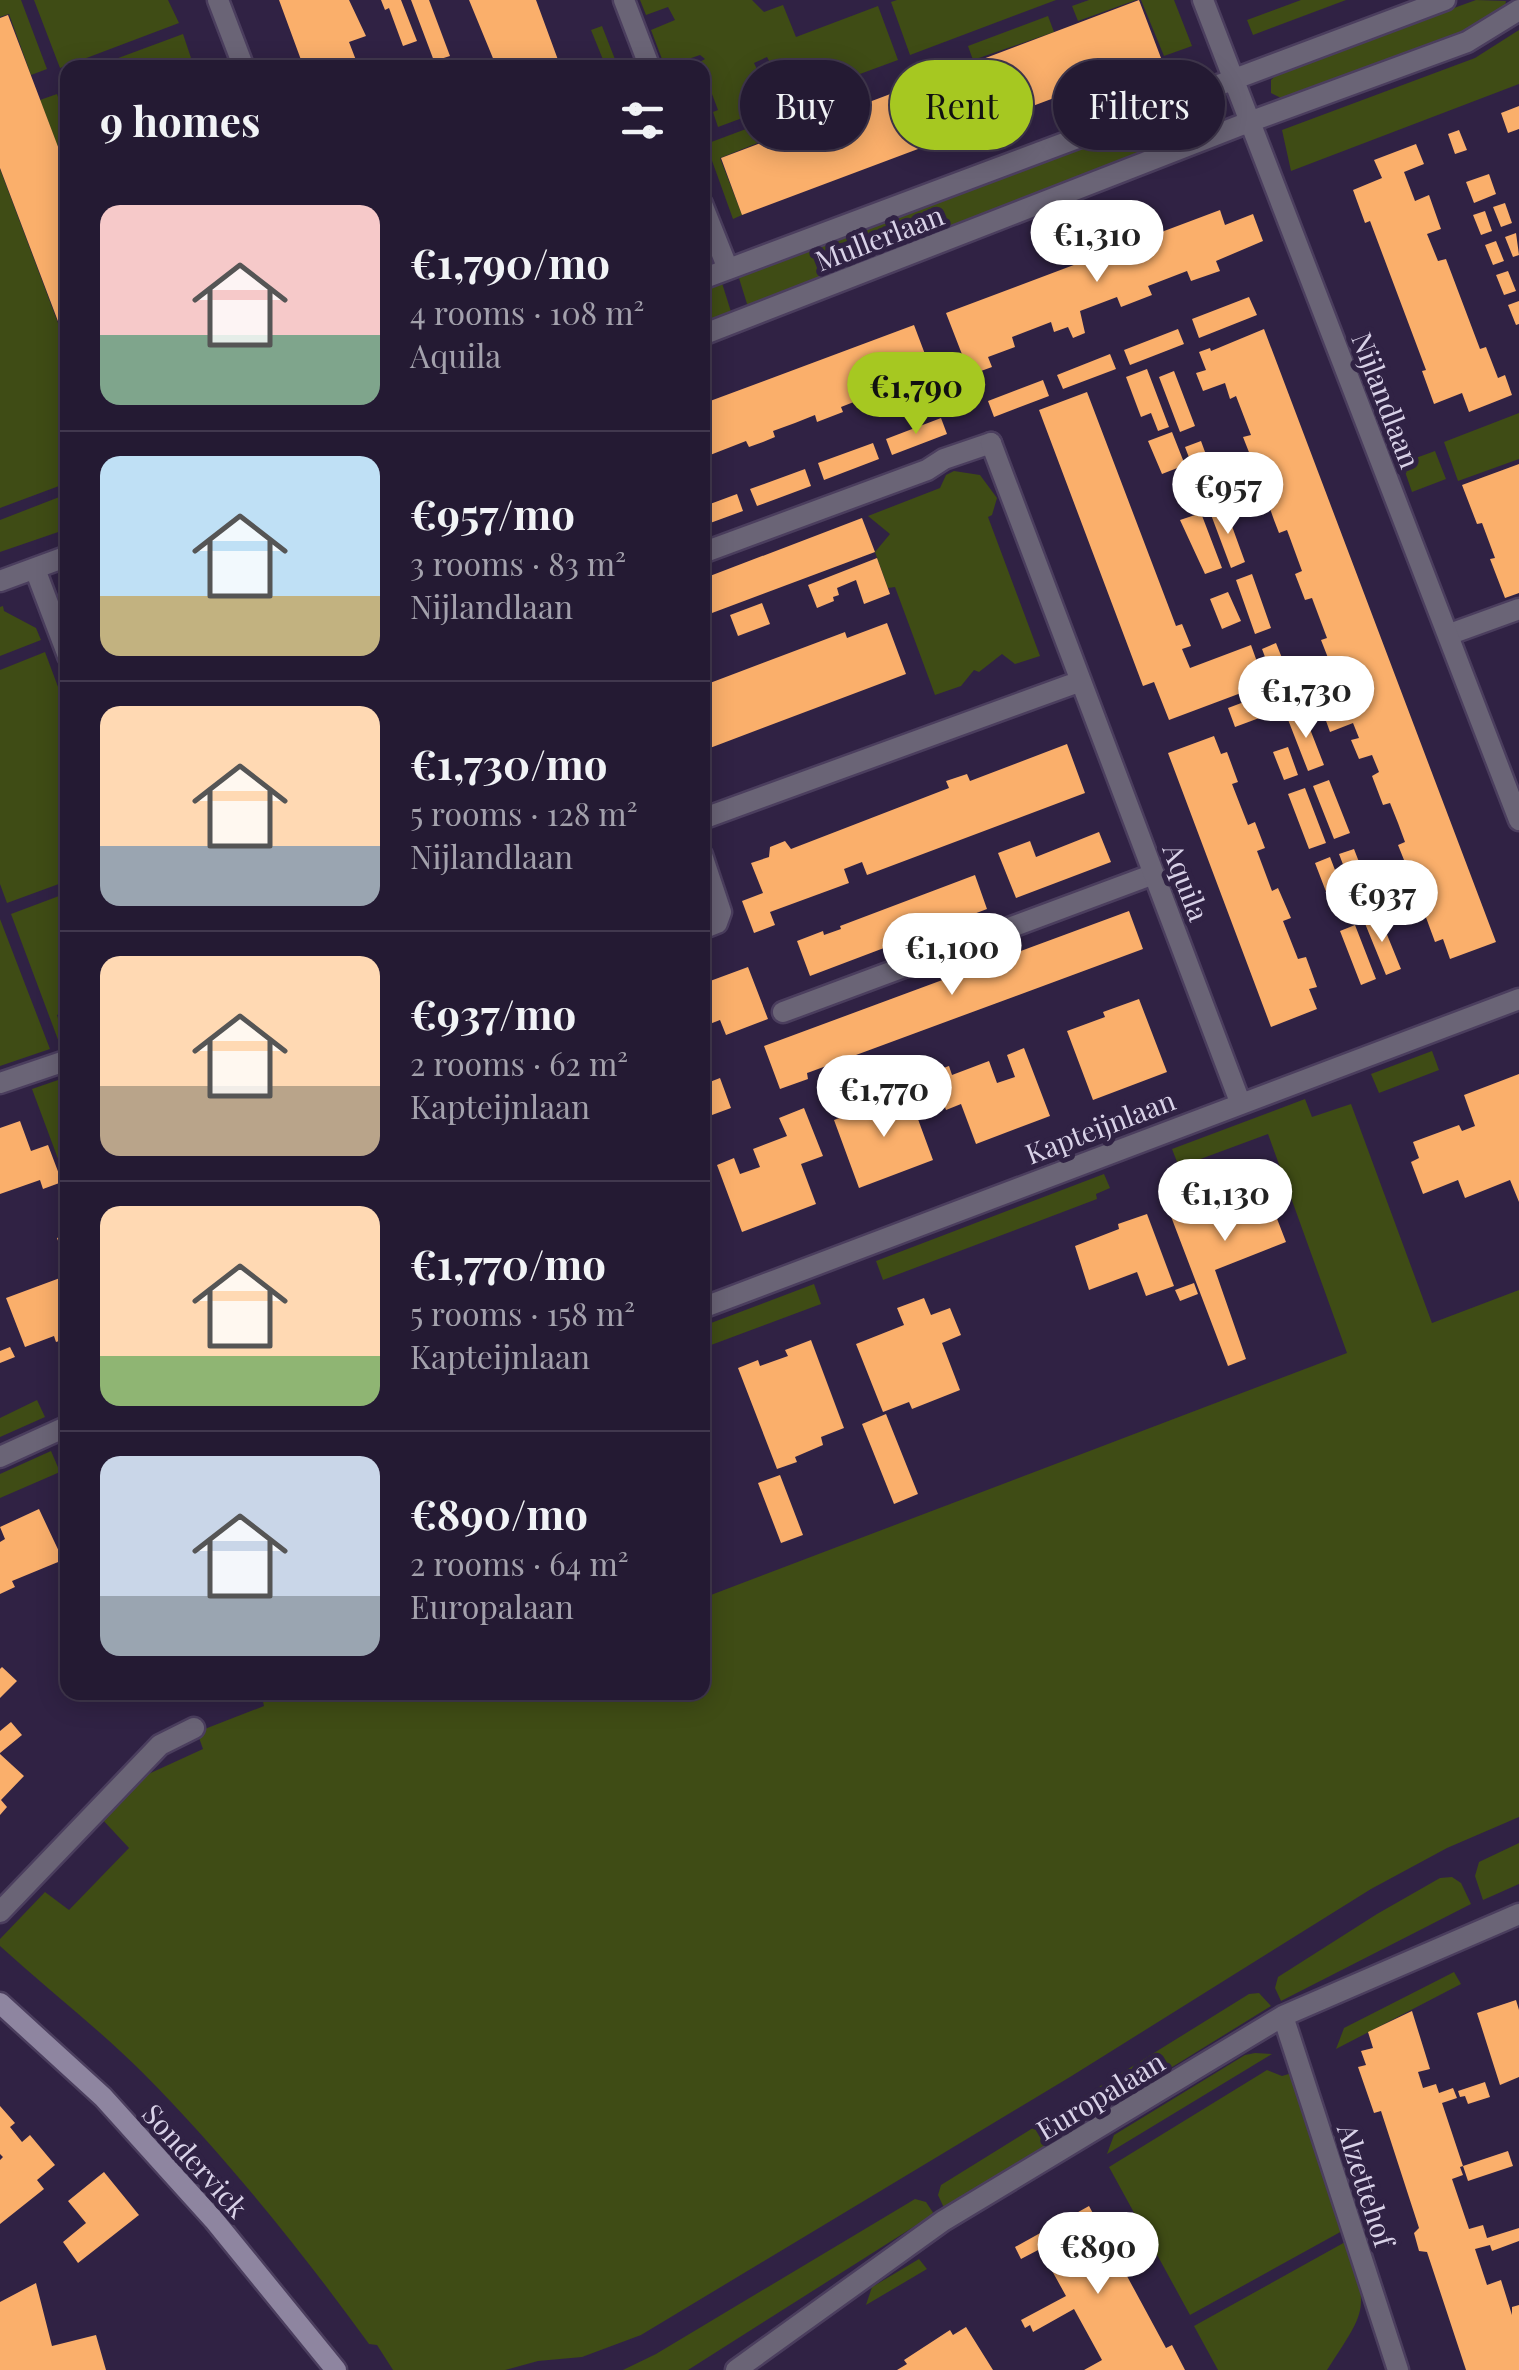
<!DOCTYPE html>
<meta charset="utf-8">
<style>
:root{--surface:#241a33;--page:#30273f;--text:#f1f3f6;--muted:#a3a1ac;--line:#41384e;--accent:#a6c821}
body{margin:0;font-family:"Playfair Display",serif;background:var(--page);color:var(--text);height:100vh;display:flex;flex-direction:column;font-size:38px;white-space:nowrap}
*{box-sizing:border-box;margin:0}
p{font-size:32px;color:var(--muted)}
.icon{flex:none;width:55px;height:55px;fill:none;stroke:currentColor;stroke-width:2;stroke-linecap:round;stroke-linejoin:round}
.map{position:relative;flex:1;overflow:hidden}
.details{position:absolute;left:60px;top:60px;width:650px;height:1640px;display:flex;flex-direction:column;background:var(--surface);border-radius:20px;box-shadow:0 5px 25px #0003,0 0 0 2px var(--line)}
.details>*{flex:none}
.banner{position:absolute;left:740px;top:60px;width:628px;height:90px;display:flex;gap:20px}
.price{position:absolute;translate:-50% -85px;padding:0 22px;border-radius:35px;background:#fff;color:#222;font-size:32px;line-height:65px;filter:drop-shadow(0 2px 5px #0008)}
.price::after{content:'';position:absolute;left:50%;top:60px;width:30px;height:22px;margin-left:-15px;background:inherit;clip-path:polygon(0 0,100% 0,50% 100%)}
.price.selected{background:var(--accent);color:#111}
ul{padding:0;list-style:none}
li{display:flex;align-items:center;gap:30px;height:250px;padding:0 40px}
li+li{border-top:2px solid var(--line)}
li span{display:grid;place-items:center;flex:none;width:280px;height:200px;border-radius:20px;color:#555}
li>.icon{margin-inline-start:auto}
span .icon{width:120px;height:120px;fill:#fffc;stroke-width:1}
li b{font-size:42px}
h2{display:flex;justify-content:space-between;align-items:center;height:120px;padding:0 40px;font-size:42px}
.pill{padding:0 35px;border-radius:45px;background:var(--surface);box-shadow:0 5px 25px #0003,0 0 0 2px var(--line);font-size:35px;line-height:90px}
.pill.selected{background:var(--accent);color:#111}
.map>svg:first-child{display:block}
.green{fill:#3f4c15}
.building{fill:#faaf6b}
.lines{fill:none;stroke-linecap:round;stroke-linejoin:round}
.lane-casing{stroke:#4b3e5e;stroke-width:25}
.street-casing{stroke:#4b3e5e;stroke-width:25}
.secondary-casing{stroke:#4b3e5e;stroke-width:25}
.lane{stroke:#6a6476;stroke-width:20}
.street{stroke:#6a6476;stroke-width:20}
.secondary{stroke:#8e85a0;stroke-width:20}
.labels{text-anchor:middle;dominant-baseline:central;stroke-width:10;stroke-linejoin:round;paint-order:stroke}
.street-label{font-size:28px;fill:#d9d2e8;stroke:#302244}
</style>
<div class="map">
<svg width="1519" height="2370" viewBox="0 0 1519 2370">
<rect width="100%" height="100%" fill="#302244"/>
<path class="green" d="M 0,0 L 21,0 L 47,69 L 31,75 L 9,14 L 0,17 Z
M 34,0 L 168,0 L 179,23 L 60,68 Z
M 640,0 L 752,0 L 764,12 L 783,5 L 796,37 L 878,6 L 898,60 L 789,100 L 767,57 L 754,63 L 775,106 L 718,127 L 713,112 L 718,110 L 700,62 L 705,59 L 700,55 L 665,67 L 651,30 L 675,20 L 668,7 L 646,15 Z
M 897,0 L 1056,0 L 910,55 L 891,2 Z
M 1089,0 L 1136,0 L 1078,21 L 1072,6 Z
M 1141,0 L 1174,0 L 1192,46 L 1164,56 Z
M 1301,0 L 1346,0 L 1253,35 L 1247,20 Z
M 1476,0 L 1506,1 L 1505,6 L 1462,35 L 1285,100 L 1271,93 L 1271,80 L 1280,71 Z
M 1048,16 L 1054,32 L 973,60 L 968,46 Z
M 602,26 L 618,67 L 606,67 L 591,30 Z
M 1519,30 L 1519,84 L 1291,171 L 1282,130 L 1475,58 Z
M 183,34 L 194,67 L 94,67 Z
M 847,91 L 853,107 L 805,125 L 799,110 Z
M 57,94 L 67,122 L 67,144 L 58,147 L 40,100 Z
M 1180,108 L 1192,143 L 748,307 L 738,275 Z
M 775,118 L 780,134 L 720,158 L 742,215 L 733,219 L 706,144 Z
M 0,169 L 67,347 L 67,483 L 0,508 Z
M 722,283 L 732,315 L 703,326 L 703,289 Z
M 1519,413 L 1519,459 L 1458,481 L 1444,442 Z
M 1435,451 L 1446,479 L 1412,492 L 1402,463 Z
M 954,471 L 980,475 L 997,498 L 992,515 L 988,517 L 1040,656 L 1015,664 L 1002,654 L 979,672 L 974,670 L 961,686 L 935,695 L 895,587 L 888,588 L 875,552 L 890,534 L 868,516 L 940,488 L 946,475 Z
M 67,494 L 67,529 L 0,552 L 0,520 Z
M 3,606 L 4,611 L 36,628 L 41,640 L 0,656 L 0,607 Z
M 45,652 L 67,711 L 67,881 L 7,903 L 0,884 L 0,670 Z
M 67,893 L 68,1010 L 57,1015 L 65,1041 L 60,1045 L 11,914 Z
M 0,919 L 50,1049 L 0,1066 Z
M 1432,1051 L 1439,1070 L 1379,1093 L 1371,1074 Z
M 61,1079 L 67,1096 L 67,1183 L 32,1089 Z
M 1305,1099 L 1312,1117 L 1351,1104 L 1432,1323 L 1519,1290 L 1519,1817 L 1447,1848 L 1371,1889 L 1070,2077 L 641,2335 L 582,2357 L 538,2361 L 505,2370 L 393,2370 L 377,2345 L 369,2344 C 300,2249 226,2157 143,2073 C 98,2028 47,1989 0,1946 L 0,1939 L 45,1892 L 69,1910 L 129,1848 L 101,1818 L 131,1782 L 203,1749 L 197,1732 L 264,1706 L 261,1693 L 702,1692 L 703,1598 L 1347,1353 L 1268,1134 L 1179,1167 L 1172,1149 Z
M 1104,1174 L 1110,1188 L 1096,1194 L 1097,1199 L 883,1280 L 876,1261 Z
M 814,1284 L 821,1304 L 703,1348 L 703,1326 Z
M 37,1400 L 45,1417 L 0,1437 L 0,1418 Z
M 51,1451 L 60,1472 L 0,1498 L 0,1474 Z
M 1519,1843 L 1519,1884 L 1483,1900 L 1475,1876 L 1479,1862 Z
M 1452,1877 L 1461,1883 L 1471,1904 L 1281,2001 L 1275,1988 L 1278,1977 L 1377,1914 L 1440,1878 Z
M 1454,1972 L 1461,1984 L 1336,2049 L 1344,2028 Z
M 1259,1993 L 1271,2006 L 944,2208 L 938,2195 L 941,2185 L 1249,1994 Z
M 1255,2053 L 1272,2054 L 1107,2154 L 1114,2135 L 1245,2055 Z
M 1267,2070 L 1282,2076 L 1292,2073 L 1344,2230 L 1190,2315 L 1109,2167 Z
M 915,2199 L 926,2202 L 934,2214 L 688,2370 L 623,2370 L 656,2354 Z
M 1347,2241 C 1369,2312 1367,2308 1327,2370 L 1218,2370 L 1194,2326 Z
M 919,2259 L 927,2269 L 866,2305 L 872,2287 Z"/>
<path class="building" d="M 279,0 L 349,0 L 366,36 L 349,42 L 359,68 L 304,68 Z
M 381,0 L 401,0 L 417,41 L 403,46 L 389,8 L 385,10 Z
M 411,0 L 429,0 L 450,56 L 434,61 Z
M 469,0 L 536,0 L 561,68 L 497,68 Z
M 1139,0 L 1161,58 L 742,215 L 721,158 Z
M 8,15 L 68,173 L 67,345 L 0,168 L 0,18 Z
M 1519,106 L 1519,129 L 1508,133 L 1501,113 Z
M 1459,130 L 1467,150 L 1455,154 L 1448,134 Z
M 1416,144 L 1424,164 L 1404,172 L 1415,201 L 1429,195 L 1441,229 L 1427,234 L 1438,261 L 1446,259 L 1480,349 L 1486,347 L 1498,378 L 1505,375 L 1512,395 L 1469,412 L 1462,393 L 1434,404 L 1422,371 L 1426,370 L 1370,221 L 1365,223 L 1353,190 L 1382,178 L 1374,160 Z
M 1489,174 L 1496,194 L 1474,203 L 1466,182 Z
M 1505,203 L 1512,223 L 1501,227 L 1493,207 Z
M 1220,210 L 1225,225 L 1253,214 L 1263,241 L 1216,261 L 1220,271 L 1191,281 L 1187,271 L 1148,286 L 1152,295 L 1121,307 L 1117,297 L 1080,311 L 1085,333 L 1073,338 L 1068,327 L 1054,332 L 1051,322 L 1012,337 L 1015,347 L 988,357 L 992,367 L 970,375 L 946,313 Z
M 1485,211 L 1492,231 L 1481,235 L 1473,215 Z
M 1516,233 L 1519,255 L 1513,257 L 1505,237 Z
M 1496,241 L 1504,261 L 1493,265 L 1485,245 Z
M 1508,271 L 1516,291 L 1504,295 L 1496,275 Z
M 1249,297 L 1257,315 L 1199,338 L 1192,319 Z
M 1519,301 L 1519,324 L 1516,325 L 1508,305 Z
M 914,325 L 931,370 L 911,378 L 914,386 L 884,397 L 882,391 L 864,398 L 841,407 L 843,412 L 817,422 L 815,415 L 795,423 L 773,431 L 775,437 L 763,442 L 749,447 L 746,441 L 705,457 L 707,463 L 702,465 L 702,404 Z
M 1178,329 L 1184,344 L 1130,365 L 1124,350 Z
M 1264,329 L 1496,942 L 1450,959 L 1443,939 L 1435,942 L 1424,912 L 1429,910 L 1414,871 L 1409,873 L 1404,860 L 1398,845 L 1405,842 L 1398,823 L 1390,803 L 1383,805 L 1372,776 L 1379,772 L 1372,755 L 1359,759 L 1351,740 L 1359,738 L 1353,723 L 1330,732 L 1325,718 L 1353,706 L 1338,666 L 1332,668 L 1321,640 L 1327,638 L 1312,598 L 1305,600 L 1295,574 L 1302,571 L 1287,530 L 1279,533 L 1274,520 L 1269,506 L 1276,503 L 1261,463 L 1254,465 L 1243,437 L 1251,435 L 1236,396 L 1230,399 L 1225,383 L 1203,391 L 1196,373 L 1206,370 L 1199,352 L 1210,348 L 1211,351 Z
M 1110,354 L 1116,369 L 1063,389 L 1057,375 Z
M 1147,369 L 1169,427 L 1158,431 L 1151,413 L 1141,417 L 1126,377 Z
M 1174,371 L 1195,426 L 1180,432 L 1159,377 Z
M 1043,380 L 1049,396 L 994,417 L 988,401 Z
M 1087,392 L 1176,626 L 1182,624 L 1191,646 L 1182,649 L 1190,668 L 1251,645 L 1265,684 L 1169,720 L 1154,682 L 1143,686 L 1039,410 Z
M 941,418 L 947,434 L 892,455 L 886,439 Z
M 1172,432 L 1185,465 L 1162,474 L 1148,441 Z
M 1201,441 L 1220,493 L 1205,499 L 1185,447 Z
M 873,443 L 879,459 L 824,480 L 818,463 Z
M 1519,464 L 1519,593 L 1505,598 L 1490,559 L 1495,558 L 1482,523 L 1477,524 L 1462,485 Z
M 805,469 L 811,486 L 757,506 L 750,489 Z
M 737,494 L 743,511 L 702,526 L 702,507 Z
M 1225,507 L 1245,562 L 1231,568 L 1210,512 Z
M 1201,513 L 1222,568 L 1205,574 L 1180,520 Z
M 862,518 L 875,552 L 704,616 L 712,638 L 702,642 L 702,579 Z
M 877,558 L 890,594 L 864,604 L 856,580 L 837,588 L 839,595 L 833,597 L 834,601 L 817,608 L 808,585 Z
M 1252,574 L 1271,628 L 1255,634 L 1236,580 Z
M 1228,592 L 1241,621 L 1222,629 L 1210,599 Z
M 762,603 L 770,624 L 738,636 L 730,615 Z
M 887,623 L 906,674 L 702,751 L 702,686 L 845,632 L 847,638 Z
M 1276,643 L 1298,698 L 1283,704 L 1262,649 Z
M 1268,693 L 1275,712 L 1235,727 L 1228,708 Z
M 1303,711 L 1324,765 L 1308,771 L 1287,717 Z
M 1214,736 L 1221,754 L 1227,752 L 1238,782 L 1232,784 L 1248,825 L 1255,822 L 1265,848 L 1257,851 L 1272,891 L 1278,888 L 1291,918 L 1283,921 L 1298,959 L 1306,957 L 1317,987 L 1309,989 L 1317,1009 L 1271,1027 L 1168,753 Z
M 1067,744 L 1085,793 L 867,875 L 862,862 L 844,869 L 849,883 L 770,912 L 775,925 L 754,933 L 742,901 L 763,893 L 751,863 L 769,857 L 770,847 L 785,841 L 791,849 L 949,788 L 946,781 L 967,774 L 970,781 Z
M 1288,747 L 1298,775 L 1284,780 L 1273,752 Z
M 1329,780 L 1350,833 L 1334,839 L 1313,786 Z
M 1305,788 L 1326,843 L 1309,849 L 1288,794 Z
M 1099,832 L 1111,862 L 1016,898 L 998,853 L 1030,841 L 1036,857 Z
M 1354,849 L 1374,901 L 1359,906 L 1339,854 Z
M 1330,857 L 1350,909 L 1335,915 L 1315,863 Z
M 975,875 L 987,909 L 810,976 L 797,941 L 823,931 L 824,935 L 841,929 L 840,926 Z
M 1129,911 L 1143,949 L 810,1072 L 807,1073 L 808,1079 L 780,1089 L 764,1046 Z
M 1379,915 L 1401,969 L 1386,975 L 1364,921 Z
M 1355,925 L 1376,979 L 1361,985 L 1340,931 Z
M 748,967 L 768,1019 L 726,1035 L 720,1020 L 702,1027 L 702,984 Z
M 1139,999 L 1167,1072 L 1093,1100 L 1067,1031 L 1105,1017 L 1103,1012 Z
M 1024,1048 L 1050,1116 L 976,1144 L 961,1104 L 946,1110 L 932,1072 L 949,1066 L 952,1075 L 989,1061 L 997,1083 L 1015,1077 L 1007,1055 Z
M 1519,1074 L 1519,1202 L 1510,1180 L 1465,1198 L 1458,1180 L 1423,1194 L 1411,1162 L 1419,1158 L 1413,1142 L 1459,1125 L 1462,1131 L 1475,1126 L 1464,1095 Z
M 720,1078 L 731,1108 L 712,1115 L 710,1108 L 702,1110 L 702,1085 Z
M 908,1092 L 933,1160 L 859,1188 L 834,1120 Z
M 804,1108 L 823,1156 L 801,1164 L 816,1204 L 742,1232 L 717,1165 L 734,1158 L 740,1174 L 760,1167 L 753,1149 L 787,1136 L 779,1118 Z
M 20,1121 L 31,1151 L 48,1145 L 62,1182 L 43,1189 L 40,1180 L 0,1194 L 0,1128 Z
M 1259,1172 L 1286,1242 L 1215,1270 L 1246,1359 L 1228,1366 L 1167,1206 L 1211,1190 L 1213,1196 L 1224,1192 L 1222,1186 Z
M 1147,1214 L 1174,1286 L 1146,1296 L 1137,1272 L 1089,1290 L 1075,1246 L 1119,1229 L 1118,1224 Z
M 68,1234 L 68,1265 L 67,1265 L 57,1238 Z
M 68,1275 L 68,1338 L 56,1342 L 54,1336 L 25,1347 L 6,1298 Z
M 1194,1283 L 1198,1294 L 1180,1301 L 1175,1290 Z
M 924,1298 L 931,1315 L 950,1308 L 961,1335 L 942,1343 L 960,1390 L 912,1409 L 909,1402 L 883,1412 L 856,1344 L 904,1325 L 897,1308 Z
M 811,1340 L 844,1428 L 821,1437 L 823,1445 L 795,1457 L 797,1462 L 777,1469 L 738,1368 L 758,1360 L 760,1366 L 788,1356 L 785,1350 Z
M 10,1347 L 15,1357 L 0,1363 L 0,1351 Z
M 886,1414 L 918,1494 L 894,1504 L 862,1424 Z
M 780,1475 L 803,1535 L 781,1543 L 758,1483 Z
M 39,1509 L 63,1560 L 12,1581 L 15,1587 L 0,1594 L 0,1542 L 5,1539 L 0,1527 Z
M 2,1667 L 17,1681 L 0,1698 L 0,1669 Z
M 11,1722 L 22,1735 L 0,1753 L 0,1731 Z
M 0,1754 L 24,1776 L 1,1800 L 7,1807 L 0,1815 Z
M 1516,2000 L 1519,2010 L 1519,2077 L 1500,2085 L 1477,2013 Z
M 1412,2011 L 1430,2069 L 1418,2072 L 1423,2088 L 1436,2084 L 1439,2093 L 1453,2088 L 1457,2098 L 1442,2103 L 1463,2166 L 1460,2167 L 1463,2175 L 1452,2179 L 1469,2229 L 1483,2225 L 1487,2238 L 1519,2228 L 1519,2241 L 1492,2251 L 1490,2245 L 1475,2249 L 1487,2285 L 1501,2280 L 1512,2315 L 1512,2307 L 1519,2305 L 1519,2370 L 1466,2370 L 1427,2252 L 1419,2251 L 1414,2233 L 1419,2228 L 1381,2111 L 1374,2113 L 1358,2067 L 1366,2065 L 1361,2051 L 1373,2048 L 1368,2032 Z
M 1485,2082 L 1490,2097 L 1468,2104 L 1465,2096 L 1460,2097 L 1458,2091 Z
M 0,2106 L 15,2123 L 10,2127 L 22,2142 L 30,2135 L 55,2165 L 37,2180 L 44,2189 L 0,2224 L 0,2160 L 3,2157 L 0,2154 Z
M 1508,2151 L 1513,2166 L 1468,2181 L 1463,2166 Z
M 104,2172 L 139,2215 L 78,2263 L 63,2242 L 86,2223 L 68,2201 Z
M 1089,2206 L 1166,2348 L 1172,2345 L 1185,2370 L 1084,2370 L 1102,2360 L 1074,2309 L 1033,2332 L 1030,2325 L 1025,2328 L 1021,2320 L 1066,2296 L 1040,2249 L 1021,2259 L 1015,2247 Z
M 36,2283 L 52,2346 L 96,2335 L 106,2370 L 0,2370 L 0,2302 Z
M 966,2327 L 993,2370 L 897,2370 L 907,2364 L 904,2360 L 950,2330 L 953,2335 Z"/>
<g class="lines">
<defs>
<path id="lane" d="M 702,553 L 927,470 L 944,459 L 991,443
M 1450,634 L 1519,609
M 783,1012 L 1154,874"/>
<path id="street" d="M 218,0 L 244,68
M 624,0 L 650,68
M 1203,0 L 1519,820
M 702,204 L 728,269
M 702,279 L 1445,0
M 702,335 L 1249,122 L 1467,42 L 1519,10
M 991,443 L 1240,1102
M 35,569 L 68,656
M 0,581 L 68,556
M 702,819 L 1081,681
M 702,855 L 721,912 L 717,923 L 702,929
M 0,1083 L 68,1060
M 702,1308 L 1519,999
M 0,1457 L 68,1426
M 0,1912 L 160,1745 L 194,1728
M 1283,2016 L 1398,2370
M 736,2370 L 943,2221 L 1283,2016 L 1519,1914"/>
<path id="secondary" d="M 0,2003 L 103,2097 L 214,2220 L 336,2370"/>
</defs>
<use href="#lane" class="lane-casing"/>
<use href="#street" class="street-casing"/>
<use href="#secondary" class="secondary-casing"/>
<use href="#lane" class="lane"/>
<use href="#street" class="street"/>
<use href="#secondary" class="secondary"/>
</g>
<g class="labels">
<g class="street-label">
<text transform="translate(879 237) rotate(-21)">Mullerlaan</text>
<text transform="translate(1387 400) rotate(69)">Nijlandlaan</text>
<text transform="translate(1187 882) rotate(69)">Aquila</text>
<text transform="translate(1100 1126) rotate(-21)">Kapteijnlaan</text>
<text transform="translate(1100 2095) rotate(-31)">Europalaan</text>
<text transform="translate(196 2160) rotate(48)">Sondervick</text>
<text transform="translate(1367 2185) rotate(72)">Alzettehof</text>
</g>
</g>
</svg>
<b class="price" style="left:1097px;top:285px">€1,310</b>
<b class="price selected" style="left:916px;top:437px">€1,790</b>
<b class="price" style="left:1228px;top:537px">€957</b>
<b class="price" style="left:1306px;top:741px">€1,730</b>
<b class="price" style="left:1382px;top:945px">€937</b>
<b class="price" style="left:952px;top:998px">€1,100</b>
<b class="price" style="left:884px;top:1140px">€1,770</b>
<b class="price" style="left:1225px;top:1244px">€1,130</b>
<b class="price" style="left:1098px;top:2297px">€890</b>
<div class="banner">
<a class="pill">Buy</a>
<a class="pill selected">Rent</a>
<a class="pill">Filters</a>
</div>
<section class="details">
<h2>9 homes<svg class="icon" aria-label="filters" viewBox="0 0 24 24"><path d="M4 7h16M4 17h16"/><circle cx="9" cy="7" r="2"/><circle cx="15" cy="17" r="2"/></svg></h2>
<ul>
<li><span style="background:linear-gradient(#f6c9c9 65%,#7fa58c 0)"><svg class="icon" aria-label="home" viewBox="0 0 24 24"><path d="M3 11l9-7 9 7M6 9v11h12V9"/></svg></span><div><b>€1,790/mo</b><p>4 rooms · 108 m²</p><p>Aquila</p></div></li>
<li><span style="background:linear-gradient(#bfe0f5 70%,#c2b280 0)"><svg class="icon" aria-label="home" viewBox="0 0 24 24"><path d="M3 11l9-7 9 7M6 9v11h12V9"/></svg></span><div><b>€957/mo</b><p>3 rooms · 83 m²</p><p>Nijlandlaan</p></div></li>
<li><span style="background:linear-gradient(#ffd9b3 70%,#9aa5b1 0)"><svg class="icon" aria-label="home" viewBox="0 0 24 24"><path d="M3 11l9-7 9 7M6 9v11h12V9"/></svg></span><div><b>€1,730/mo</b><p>5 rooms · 128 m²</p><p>Nijlandlaan</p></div></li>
<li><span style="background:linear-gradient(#ffd9b3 65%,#b9a48a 0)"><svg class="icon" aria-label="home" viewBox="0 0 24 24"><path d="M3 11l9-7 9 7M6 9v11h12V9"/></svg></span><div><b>€937/mo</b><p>2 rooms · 62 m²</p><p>Kapteijnlaan</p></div></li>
<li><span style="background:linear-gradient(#ffd9b3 75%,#8fb573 0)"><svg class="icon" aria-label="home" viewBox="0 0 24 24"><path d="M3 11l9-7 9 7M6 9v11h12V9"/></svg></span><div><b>€1,770/mo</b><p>5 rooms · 158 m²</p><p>Kapteijnlaan</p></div></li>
<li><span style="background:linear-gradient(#c9d6e8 70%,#9aa5b1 0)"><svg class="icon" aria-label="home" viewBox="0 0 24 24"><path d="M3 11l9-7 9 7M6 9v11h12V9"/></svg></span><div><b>€890/mo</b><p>2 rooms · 64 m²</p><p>Europalaan</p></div></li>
</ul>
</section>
</div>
